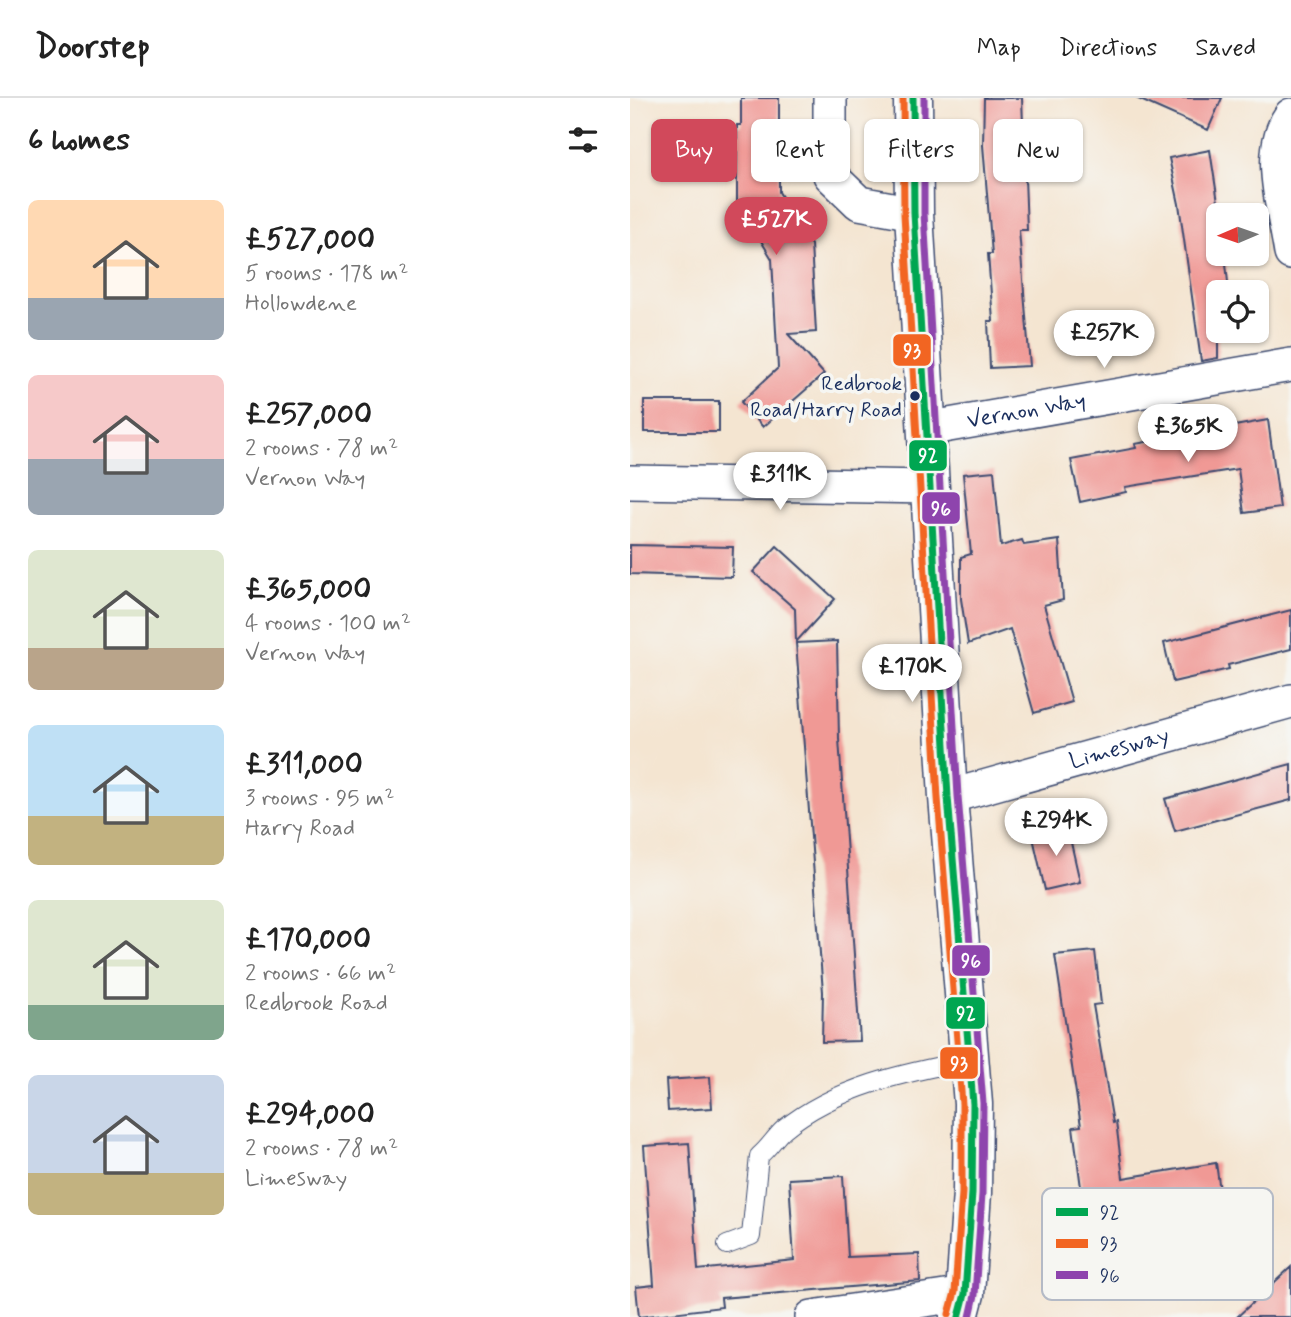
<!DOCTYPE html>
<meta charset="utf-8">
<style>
:root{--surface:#fff;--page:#f2f2f2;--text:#222;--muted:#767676;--line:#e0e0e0;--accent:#d1495b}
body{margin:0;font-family:Mynerve,sans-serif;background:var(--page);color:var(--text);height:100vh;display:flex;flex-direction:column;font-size:26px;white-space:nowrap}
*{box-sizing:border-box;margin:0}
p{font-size:23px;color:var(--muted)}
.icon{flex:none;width:38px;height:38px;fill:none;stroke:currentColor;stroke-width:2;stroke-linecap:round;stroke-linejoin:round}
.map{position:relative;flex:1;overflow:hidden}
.sheet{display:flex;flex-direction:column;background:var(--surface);width:630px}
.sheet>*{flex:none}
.top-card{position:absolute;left:21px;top:21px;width:534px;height:63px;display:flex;gap:14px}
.needle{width:46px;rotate:268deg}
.controls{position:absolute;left:576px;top:105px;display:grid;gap:14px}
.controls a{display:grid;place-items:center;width:63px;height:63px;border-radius:10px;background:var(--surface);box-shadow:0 2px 5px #0004;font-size:35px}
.price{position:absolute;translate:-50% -60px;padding:0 16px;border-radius:24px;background:#fff;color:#222;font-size:23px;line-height:46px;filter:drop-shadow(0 2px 4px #0008)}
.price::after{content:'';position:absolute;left:50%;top:42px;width:21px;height:16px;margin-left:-10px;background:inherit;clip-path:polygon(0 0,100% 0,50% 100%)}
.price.on{background:var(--accent);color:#fff}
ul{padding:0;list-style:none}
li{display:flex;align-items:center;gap:21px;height:175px;padding:0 28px}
li span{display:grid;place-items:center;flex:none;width:196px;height:140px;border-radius:10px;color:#555}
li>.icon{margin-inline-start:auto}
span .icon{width:84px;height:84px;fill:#fffc;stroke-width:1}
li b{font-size:30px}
h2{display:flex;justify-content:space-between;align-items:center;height:84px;padding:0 28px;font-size:30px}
.chip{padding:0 24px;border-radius:10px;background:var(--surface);box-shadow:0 2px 5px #0004;font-size:24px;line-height:63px}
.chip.on{background:var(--accent);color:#fff}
header{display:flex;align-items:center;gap:42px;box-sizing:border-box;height:98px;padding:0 35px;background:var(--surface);border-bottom:2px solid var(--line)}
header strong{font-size:33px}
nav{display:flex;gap:38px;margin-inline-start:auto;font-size:24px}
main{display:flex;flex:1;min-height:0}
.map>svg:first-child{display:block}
.building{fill:#f09995}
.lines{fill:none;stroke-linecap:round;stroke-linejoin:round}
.lane-casing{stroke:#3c4a6f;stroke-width:20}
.street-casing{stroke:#3c4a6f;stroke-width:36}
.secondary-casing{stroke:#3c4a6f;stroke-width:41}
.lane{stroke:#fff;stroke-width:18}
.street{stroke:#fff;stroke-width:33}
.secondary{stroke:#fff;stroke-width:38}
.bus-1-casing{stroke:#f6f6f2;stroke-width:12}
.bus-2-casing{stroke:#f6f6f2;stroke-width:12}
.bus-3-casing{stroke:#f6f6f2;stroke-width:12}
.bus-1{stroke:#00a651;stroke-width:7}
.bus-2{stroke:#f26522;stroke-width:7}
.bus-3{stroke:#8e44ad;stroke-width:7}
.bus-dot{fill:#1b2f5e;stroke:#f6f6f2;stroke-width:2.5}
.labels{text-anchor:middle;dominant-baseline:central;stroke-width:7;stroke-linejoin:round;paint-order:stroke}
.bus-label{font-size:21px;fill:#1b2f5e;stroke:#f6f6f2;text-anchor:end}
.street-label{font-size:23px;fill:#1b2f5e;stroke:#f6f6f2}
.key{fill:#f6f6f2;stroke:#b4bac6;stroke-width:2}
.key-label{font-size:19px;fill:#1b2f5e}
.line-badge{stroke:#f6f6f2;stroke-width:2.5}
.badge-label{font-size:19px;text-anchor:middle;font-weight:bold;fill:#fff}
</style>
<header>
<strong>Doorstep</strong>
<nav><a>Map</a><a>Directions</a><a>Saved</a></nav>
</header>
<main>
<section class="sheet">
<h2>6 homes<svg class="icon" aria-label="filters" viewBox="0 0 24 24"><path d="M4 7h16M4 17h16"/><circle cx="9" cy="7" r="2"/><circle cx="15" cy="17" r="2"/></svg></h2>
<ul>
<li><span style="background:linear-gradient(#ffd9b3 70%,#9aa5b1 0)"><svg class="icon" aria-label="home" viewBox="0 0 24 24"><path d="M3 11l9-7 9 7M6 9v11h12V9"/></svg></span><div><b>£527,000</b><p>5 rooms · 178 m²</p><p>Hollowdene</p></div></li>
<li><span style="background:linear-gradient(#f6c9c9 60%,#9aa5b1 0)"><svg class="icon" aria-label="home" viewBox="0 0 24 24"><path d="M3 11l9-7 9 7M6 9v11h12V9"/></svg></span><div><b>£257,000</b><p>2 rooms · 78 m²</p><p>Vernon Way</p></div></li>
<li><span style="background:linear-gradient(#dfe7d0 70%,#b9a48a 0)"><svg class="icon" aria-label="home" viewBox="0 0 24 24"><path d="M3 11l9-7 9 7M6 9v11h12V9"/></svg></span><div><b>£365,000</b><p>4 rooms · 100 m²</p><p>Vernon Way</p></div></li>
<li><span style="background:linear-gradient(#bfe0f5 65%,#c2b280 0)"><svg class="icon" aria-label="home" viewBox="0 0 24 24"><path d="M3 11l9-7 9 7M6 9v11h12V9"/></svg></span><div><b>£311,000</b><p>3 rooms · 95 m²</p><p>Harry Road</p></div></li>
<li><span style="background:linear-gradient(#dfe7d0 75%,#7fa58c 0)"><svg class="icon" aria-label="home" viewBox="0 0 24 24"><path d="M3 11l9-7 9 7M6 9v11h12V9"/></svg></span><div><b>£170,000</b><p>2 rooms · 66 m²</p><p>Redbrook Road</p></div></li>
<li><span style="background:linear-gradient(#c9d6e8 70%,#c2b280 0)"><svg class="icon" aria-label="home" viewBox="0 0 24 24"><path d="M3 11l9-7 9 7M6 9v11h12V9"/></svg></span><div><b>£294,000</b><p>2 rooms · 78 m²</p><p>Limesway</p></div></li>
</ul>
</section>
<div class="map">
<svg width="661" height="1219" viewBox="0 0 661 1219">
<rect width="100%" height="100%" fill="#f6f6f2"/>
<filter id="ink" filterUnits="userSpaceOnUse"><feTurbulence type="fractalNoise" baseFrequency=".0143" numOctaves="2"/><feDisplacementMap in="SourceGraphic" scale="14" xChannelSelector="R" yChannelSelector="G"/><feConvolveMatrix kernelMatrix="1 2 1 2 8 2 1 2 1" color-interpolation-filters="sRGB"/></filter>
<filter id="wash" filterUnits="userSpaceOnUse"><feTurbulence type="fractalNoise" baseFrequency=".00686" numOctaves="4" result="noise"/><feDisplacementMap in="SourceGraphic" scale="28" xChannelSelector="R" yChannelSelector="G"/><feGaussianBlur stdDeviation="1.57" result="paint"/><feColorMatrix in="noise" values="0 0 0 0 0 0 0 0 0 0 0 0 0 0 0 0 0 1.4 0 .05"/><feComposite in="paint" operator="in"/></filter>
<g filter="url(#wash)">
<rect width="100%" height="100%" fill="#f4e5d1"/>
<g id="blocks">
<path class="building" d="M 111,0 L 149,0 L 149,94 L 181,147 L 186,234 L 158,236 L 194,276 L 133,329 L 111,304 L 148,270 L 142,161 L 107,103 L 107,27 L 111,27 Z
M 354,0 L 392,0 L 397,132 L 389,132 L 400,268 L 360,270 L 358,223 L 363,223 L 358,156 L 362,156 L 353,47 Z
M 506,0 L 592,0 L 578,32 Z
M 580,52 L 590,117 L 588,156 L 595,156 L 599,194 L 588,194 L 588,260 L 571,263 L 549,106 L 539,60 Z
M 14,303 L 89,303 L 89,334 L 14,334 Z
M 638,322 L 650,410 L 614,415 L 608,371 L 495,389 L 496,394 L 450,404 L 441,362 L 506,350 L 505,346 Z
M 364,373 L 371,448 L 392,442 L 394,447 L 429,442 L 433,502 L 414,507 L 442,604 L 404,615 L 380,531 L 338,546 L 331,501 L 331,459 L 341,456 L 333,376 Z
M 0,447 L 103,449 L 102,479 L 0,476 Z
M 147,448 L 205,501 L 166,544 L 165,511 L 123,474 Z
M 661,512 L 661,551 L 598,567 L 599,571 L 543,584 L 534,545 Z
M 207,543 L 209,641 L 230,943 L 192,944 L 193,894 L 166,545 Z
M 661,666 L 661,702 L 545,733 L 535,701 Z
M 437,727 L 450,784 L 415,792 L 402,735 Z
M 465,853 L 471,906 L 463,907 L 483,1025 L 486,1024 L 493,1080 L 586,1065 L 594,1120 L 531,1130 L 534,1150 L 517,1153 L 520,1166 L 476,1174 L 472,1148 L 456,1151 L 449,1112 L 454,1112 L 443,1029 L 451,1028 L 425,857 Z
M 80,979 L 82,1010 L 38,1013 L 36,982 Z
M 59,1045 L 68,1172 L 164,1162 L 159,1081 L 213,1078 L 218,1159 L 289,1156 L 290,1183 L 91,1200 L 92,1209 L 9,1219 L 6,1189 L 24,1187 L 14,1048 Z
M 661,1169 L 661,1219 L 607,1219 Z"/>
</g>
</g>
<g filter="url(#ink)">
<use href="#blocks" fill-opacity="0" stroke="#3c4a6f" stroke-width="2"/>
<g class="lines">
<defs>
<path id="lane" d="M 97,1147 L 121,1138 L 129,1058 C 139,1050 145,1039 154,1031 C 205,989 277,974 340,962"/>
<g id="street">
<path d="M 200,0 L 200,77 L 229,105 L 284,115"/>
<path d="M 661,17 C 634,54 655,113 661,155"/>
<path id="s1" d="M 296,331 L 661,267"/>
<path d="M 0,384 L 300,389"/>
<path id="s2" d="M 318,699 L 661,603"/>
<path d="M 182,1219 L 335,1196"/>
</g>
<path id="secondary" d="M 283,0 L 284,115 L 318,699 L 343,1006 L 342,1095 L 335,1196 L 329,1219"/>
</defs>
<use href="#lane" class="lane-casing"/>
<use href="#street" class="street-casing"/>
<use href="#secondary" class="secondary-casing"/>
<use href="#lane" class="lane"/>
<use href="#street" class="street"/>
<use href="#secondary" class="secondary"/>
<defs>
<path id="bus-1" d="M 283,0 L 284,115 L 318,699 L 343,1006 L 342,1095 L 335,1196 L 329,1219"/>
<path id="bus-2" d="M 273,0 L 274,116 L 308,700 L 332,1006 L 332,1095 L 325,1194 L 319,1216"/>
<path id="bus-3" d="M 294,0 L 294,115 L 328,698 L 353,1005 L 352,1096 L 345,1197 L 340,1219"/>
</defs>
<use href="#bus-1" class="bus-1-casing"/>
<use href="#bus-2" class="bus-2-casing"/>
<use href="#bus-3" class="bus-3-casing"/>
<use href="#bus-1" class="bus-1"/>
<use href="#bus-2" class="bus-2"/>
<use href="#bus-3" class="bus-3"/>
</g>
</g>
<circle class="bus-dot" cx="285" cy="298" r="6"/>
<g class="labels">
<g class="bus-label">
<text x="272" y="286">Redbrook<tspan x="272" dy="26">Road/Harry Road</tspan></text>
</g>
<g class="street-label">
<text stroke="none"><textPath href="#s1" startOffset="102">Vernon Way</textPath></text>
<text stroke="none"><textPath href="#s2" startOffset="178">Limesway</textPath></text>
</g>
</g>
<rect x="412" y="1090" width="231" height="112" rx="10" class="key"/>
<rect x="426" y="1110" width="32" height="8" fill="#00a651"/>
<rect x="426" y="1141" width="32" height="9" fill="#f26522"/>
<rect x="426" y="1173" width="32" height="8" fill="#8e44ad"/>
<g class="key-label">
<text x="470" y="1121">92</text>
<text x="470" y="1152">93</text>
<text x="470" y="1184">96</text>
</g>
<g class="line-badge">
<rect x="262" y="235" width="40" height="34" rx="7" fill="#f26522"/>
<rect x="278" y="341" width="40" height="33" rx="7" fill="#00a651"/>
<rect x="291" y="393" width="40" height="34" rx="7" fill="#8e44ad"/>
<rect x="321" y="846" width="40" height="33" rx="7" fill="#8e44ad"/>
<rect x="315" y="898" width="41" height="34" rx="7" fill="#00a651"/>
<rect x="309" y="948" width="40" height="34" rx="7" fill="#f26522"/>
</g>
<g class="badge-label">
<text x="282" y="259">93</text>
<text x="298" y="364">92</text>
<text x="311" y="417">96</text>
<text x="341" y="869">96</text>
<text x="336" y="922">92</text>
<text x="329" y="972">93</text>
</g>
</svg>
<div class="controls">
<a><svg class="needle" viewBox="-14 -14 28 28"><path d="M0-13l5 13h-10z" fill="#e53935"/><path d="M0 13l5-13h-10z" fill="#767676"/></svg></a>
<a><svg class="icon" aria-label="locate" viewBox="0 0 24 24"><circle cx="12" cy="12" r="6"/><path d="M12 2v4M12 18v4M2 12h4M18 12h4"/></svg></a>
</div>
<b class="price on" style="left:146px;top:159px">£527K</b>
<b class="price" style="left:474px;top:272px">£257K</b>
<b class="price" style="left:558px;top:366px">£365K</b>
<b class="price" style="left:150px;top:414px">£311K</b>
<b class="price" style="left:282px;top:606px">£170K</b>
<b class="price" style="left:426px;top:760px">£294K</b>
<div class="top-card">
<a class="chip on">Buy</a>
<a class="chip">Rent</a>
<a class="chip">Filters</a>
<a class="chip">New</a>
</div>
</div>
</main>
